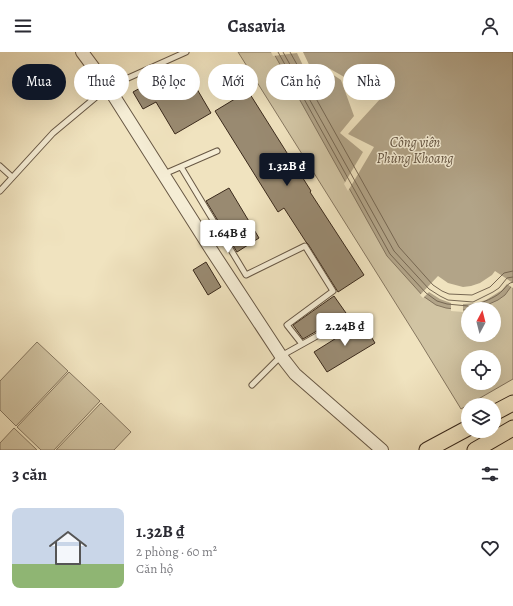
<!DOCTYPE html>
<html lang="vi">
<meta charset="utf-8">
<style>
:root{--surface:#fff;--page:#f2f2f3;--text:#2b2b33;--muted:#7c7c81;--accent:#111827}
body{margin:0;font-family:Alegreya,serif;background:var(--page);color:var(--text);height:100vh;display:flex;flex-direction:column;font-size:15px;white-space:nowrap}
*{box-sizing:border-box;margin:0}
p{font-size:13px;color:var(--muted)}
.icon{flex:none;width:22px;height:22px;fill:none;stroke:currentColor;stroke-width:2;stroke-linecap:round;stroke-linejoin:round}
.map{position:relative;height:398px;overflow:hidden}
.panel{display:flex;flex-direction:column;background:var(--surface);flex:1}
.panel>*{flex:none}
.guide{position:absolute;left:12px;top:12px;width:489px;height:36px;display:flex;gap:8px}
.needle{width:26px;rotate:7deg}
.fabs{position:absolute;left:461px;top:250px;display:grid;gap:8px}
.fabs a{display:grid;place-items:center;width:40px;height:40px;border-radius:50%;background:var(--surface);box-shadow:0 4px 16px #0002;font-size:20px}
.price{position:absolute;translate:-50% -34px;padding:0 9px;border-radius:4px;background:#fff;color:#222;font-size:13px;line-height:26px;filter:drop-shadow(0 1px 2px #0008)}
.price::after{content:'';position:absolute;left:50%;top:24px;width:12px;height:9px;margin-left:-6px;background:inherit;clip-path:polygon(0 0,100% 0,50% 100%)}
.price.selected{background:var(--accent);color:#fff}
ul{padding:0;list-style:none}
li{display:flex;align-items:center;gap:12px;height:100px;padding:0 12px}
li span{display:grid;place-items:center;flex:none;width:112px;height:80px;border-radius:8px;color:#555}
li>.icon{margin-inline-start:auto}
span .icon{width:48px;height:48px;fill:#fffc;stroke-width:1}
li b{font-size:17px}
h2{display:flex;justify-content:space-between;align-items:center;height:48px;padding:0 12px;font-size:17px}
.chip{padding:0 14px;border-radius:18px;background:var(--surface);box-shadow:0 4px 16px #0002;font-size:14px;line-height:36px}
.chip.selected{background:var(--accent);color:#fff}
header{display:flex;justify-content:space-between;align-items:center;height:52px;padding:0 12px;background:var(--surface);font-size:18px;font-weight:700}
.map>svg:first-child{display:block}
.green{fill:#d1c4a3;stroke:#867760;fill-rule:evenodd}
.water{fill:#b2a488;stroke:#82735d}
.pier{fill:#f0e3bf}
.lines{fill:none;stroke-linecap:round;stroke-linejoin:round}
.shore{stroke:#766752;stroke-width:1}
.building{fill:#998a71;stroke:#3b2a1c}
.service-casing{stroke:#685845;stroke-width:7}
.tertiary-casing{stroke:#685845;stroke-width:14}
.primary-casing{stroke:#3b2a1c;stroke-width:17}
.service{stroke:#f5edd5;stroke-width:5}
.tertiary{stroke:#f5edd5;stroke-width:12}
.primary{stroke:#f0e3bf;stroke-width:15}
.labels{text-anchor:middle;dominant-baseline:central;stroke-width:3;stroke-linejoin:round;paint-order:stroke}
.park-label{font-size:14px;font-style:italic;fill:#60503e;stroke:#f5edd5}
</style>
<header><svg class="icon" aria-label="menu" viewBox="0 0 24 24"><path d="M4 6h16M4 12h16M4 18h16"/></svg>Casavia<svg class="icon" aria-label="person" viewBox="0 0 24 24"><circle cx="12" cy="8" r="4"/><path d="M4 21q1-7 8-7t8 7"/></svg></header>
<div class="map">
<svg width="513" height="398" viewBox="0 0 513 398">
<rect width="100%" height="100%" fill="#f0e3bf"/>
<filter id="stains"><feTurbulence type="fractalNoise" baseFrequency=".005" numOctaves="4"/><feColorMatrix values="0 0 0 0 .2 0 0 0 0 .09 0 0 0 0 .02 0 0 0 .5 -.17"/></filter>
<radialGradient id="worn" r=".72"><stop offset=".6" stop-color="#630" stop-opacity="0"/><stop offset="1" stop-color="#630" stop-opacity=".3"/></radialGradient>
<path class="green" d="M 238,0 L 513,0 L 513,327 L 461,357 L 420,290 ZM 468,257 L 494,257 L 494,283 L 468,283 ZM 468,305 L 494,305 L 494,331 L 468,331 Z
M 37,290 L 68,319 L 16,374 L 0,358 L 0,329 Z
M 69,320 L 100,349 L 54,398 L 41,398 L 17,375 Z
M 101,351 L 131,380 L 114,398 L 56,398 Z
M 14,376 L 37,398 L 0,398 L 0,391 Z"/>
<path class="water" d="M 273,0 L 513,0 L 513,232 L 505,243 L 498,248 L 478,257 L 463,258 L 446,256 L 436,253 L 423,244 L 387,204 Z"/>
<path class="pier" d="M 271,0 L 303,0 L 313,21 L 325,14 L 381,46 L 348,82 L 374,95 L 348,139 L 344,132 L 363,100 L 340,81 L 354,64 L 341,28 L 326,18 L 309,26 L 297,1 L 273,4 Z
M 495,219 L 513,231 L 513,236 L 507,232 L 502,238 L 486,248 L 476,251 L 463,252 L 463,260 L 451,259 L 451,251 L 440,247 L 429,240 L 423,246 L 420,243 L 438,224 L 448,231 L 463,235 L 471,234 L 480,231 L 492,223 Z"/>
<g class="lines">
<path class="shore" d="M 278,0 L 390,202 L 426,241 L 437,249 L 447,252 L 468,254 L 472,257
M 283,0 L 394,199 L 429,237 L 440,244 L 448,248 L 473,250 L 493,240 L 499,236 L 507,226 L 513,225
M 290,0 L 399,195 L 433,233 L 442,239 L 449,242 L 472,243 L 490,235 L 504,221 L 513,219
M 477,257 L 479,252 C 487,248 497,245 503,238 C 507,234 508,231 513,230"/>
</g>
<path class="building" d="M 178,15 L 190,35 L 194,32 L 211,61 L 175,82 L 156,50 L 143,57 L 133,40 Z
M 248,39 L 311,139 L 310,140 L 364,223 L 338,240 L 308,192 L 306,190 L 284,156 L 278,160 L 215,59 Z
M 229,136 L 259,186 L 237,200 L 206,149 Z
M 206,210 L 221,235 L 208,243 L 193,218 Z
M 334,244 L 346,261 L 322,276 L 303,287 L 293,273 Z
M 362,270 L 375,291 L 327,320 L 314,300 Z"/>
<g class="lines">
<defs>
<path id="service" d="M 0,114 L 12,125
M 181,115 L 246,223 L 305,194 L 333,239 L 287,273 L 302,292
M 164,122 L 217,99
M 0,139 L 53,81 L 108,35 L 186,0
M 252,333 L 281,304 L 342,270"/>
<path id="tertiary" d="M 82,0 L 108,35 L 212,199 L 281,304 L 295,322 L 382,398"/>
<path id="primary" d="M 494,361 L 513,351
M 427,398 L 468,376
M 475,398 L 513,376"/>
</defs>
<use href="#service" class="service-casing"/>
<use href="#tertiary" class="tertiary-casing"/>
<use href="#primary" class="primary-casing"/>
<use href="#service" class="service"/>
<use href="#tertiary" class="tertiary"/>
<use href="#primary" class="primary"/>
</g>
<g class="labels">
<g class="park-label">
<text x="415" y="90">Công viên<tspan x="415" dy="16">Phùng Khoang</tspan></text>
</g>
</g>
<rect width="100%" height="100%" filter="url(#stains)"/>
<rect width="100%" height="100%" fill="url(#worn)"/>
</svg>
<div class="fabs">
<a><svg class="needle" viewBox="-14 -14 28 28"><path d="M0-13l5 13h-10z" fill="#e53935"/><path d="M0 13l5-13h-10z" fill="#7c7c81"/></svg></a>
<a><svg class="icon" aria-label="locate" viewBox="0 0 24 24"><circle cx="12" cy="12" r="6"/><path d="M12 2v4M12 18v4M2 12h4M18 12h4"/></svg></a>
<a><svg class="icon" aria-label="layers" viewBox="0 0 24 24"><path d="M12 4l9 5-9 5-9-5zM3 14l9 5 9-5"/></svg></a>
</div>
<b class="price selected" style="left:287px;top:135px">1.32B ₫</b>
<b class="price" style="left:228px;top:202px">1.64B ₫</b>
<b class="price" style="left:345px;top:295px">2.24B ₫</b>
<div class="guide">
<a class="chip selected">Mua</a>
<a class="chip">Thuê</a>
<a class="chip">Bộ lọc</a>
<a class="chip">Mới</a>
<a class="chip">Căn hộ</a>
<a class="chip">Nhà</a>
</div>
</div>
<section class="panel">
<h2>3 căn<svg class="icon" aria-label="filters" viewBox="0 0 24 24"><path d="M4 7h16M4 17h16"/><circle cx="9" cy="7" r="2"/><circle cx="15" cy="17" r="2"/></svg></h2>
<ul>
<li><span style="background:linear-gradient(#c9d6e8 70%,#8fb573 0)"><svg class="icon" aria-label="home" viewBox="0 0 24 24"><path d="M3 11l9-7 9 7M6 9v11h12V9"/></svg></span><div><b>1.32B ₫</b><p>2 phòng · 60 m²</p><p>Căn hộ</p></div><svg class="icon" aria-label="heart" viewBox="0 0 24 24"><path d="M12 20l-8-8c-3-5 5-10 8-4 3-6 11-1 8 4z"/></svg></li>
</ul>
</section>
